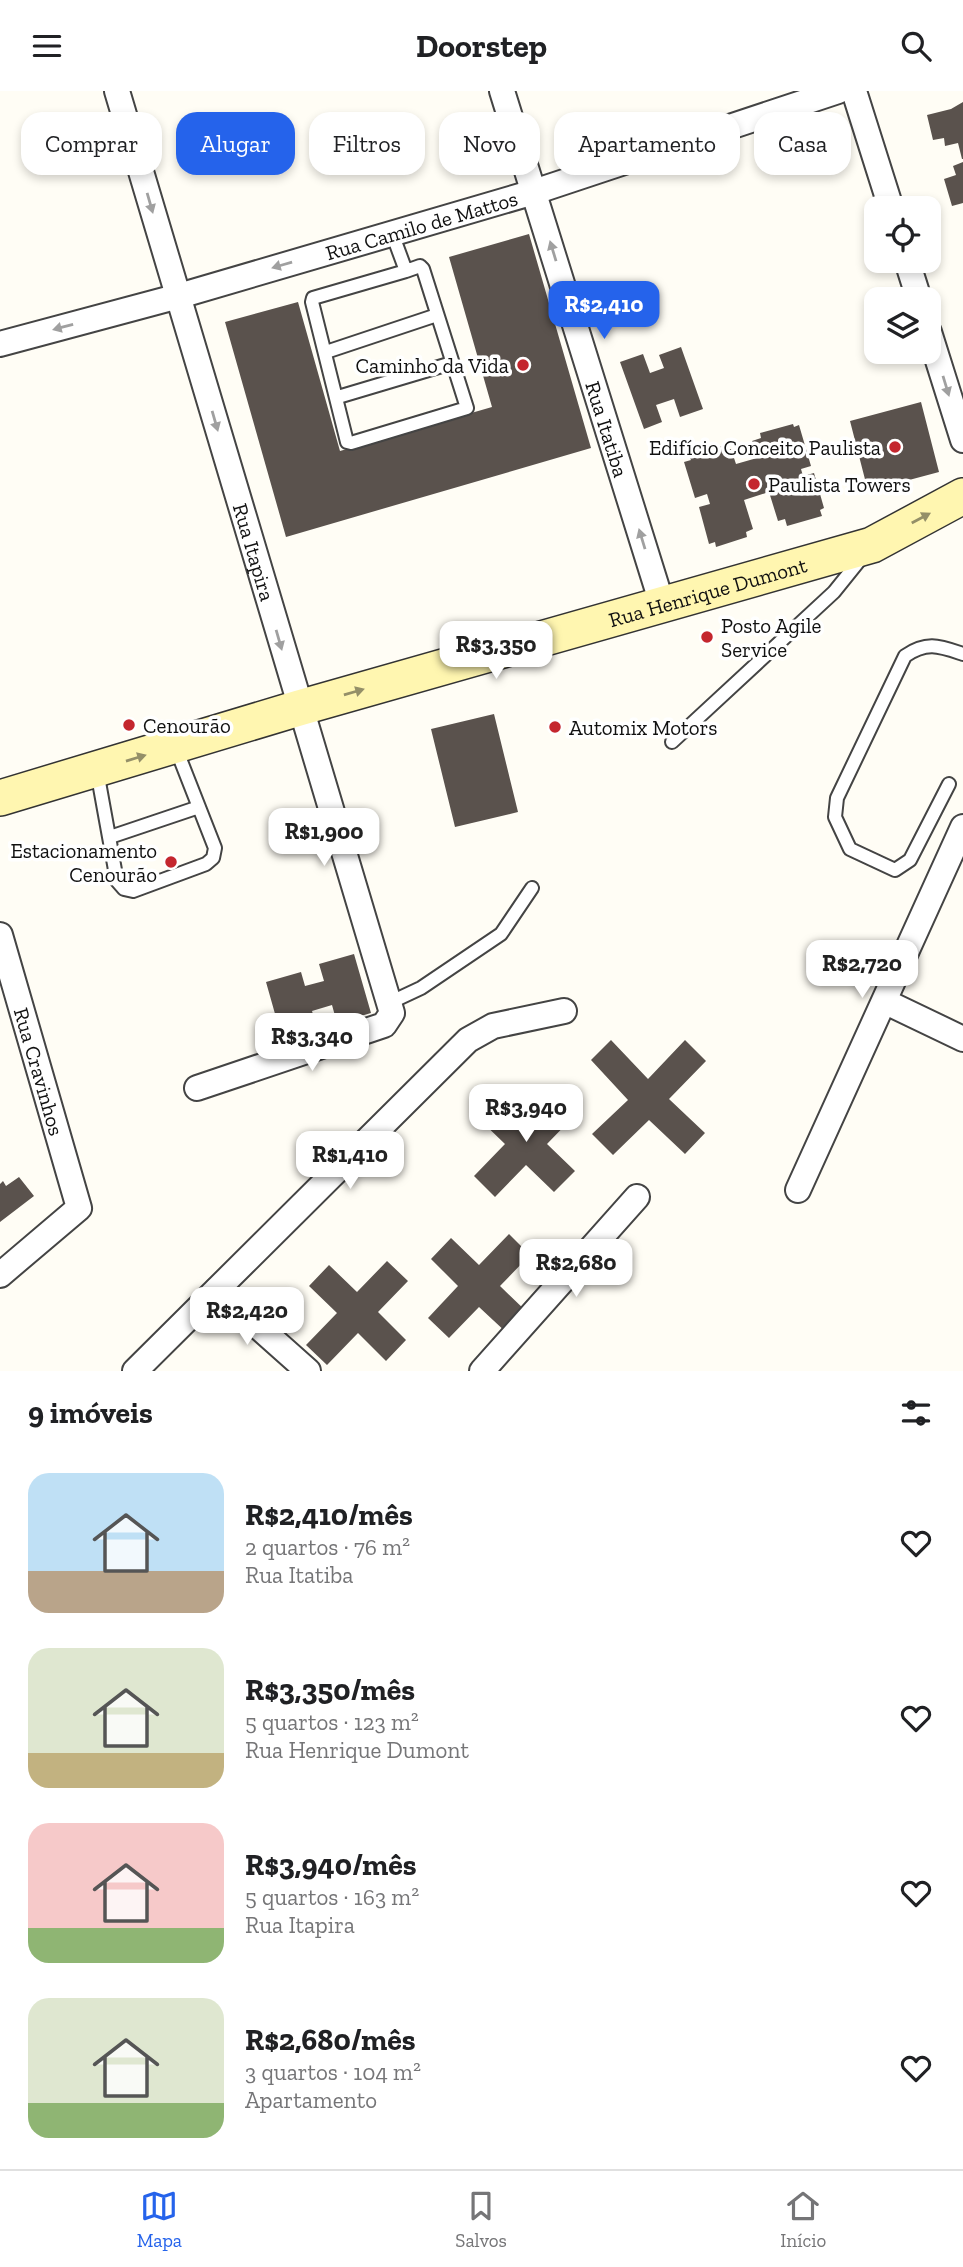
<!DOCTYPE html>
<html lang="pt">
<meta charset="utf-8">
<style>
:root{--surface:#fff;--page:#f2f2f2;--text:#202124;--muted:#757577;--line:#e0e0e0;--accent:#2563eb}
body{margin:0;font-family:"Zilla Slab",serif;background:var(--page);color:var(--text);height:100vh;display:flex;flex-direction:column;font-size:26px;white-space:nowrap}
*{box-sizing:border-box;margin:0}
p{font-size:23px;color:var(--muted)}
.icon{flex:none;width:38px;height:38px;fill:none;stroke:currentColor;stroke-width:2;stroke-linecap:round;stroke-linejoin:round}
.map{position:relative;height:1280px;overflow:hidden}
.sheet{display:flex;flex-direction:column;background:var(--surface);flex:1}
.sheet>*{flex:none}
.guide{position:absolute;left:21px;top:21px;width:922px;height:63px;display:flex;gap:14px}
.buttons{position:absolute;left:864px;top:105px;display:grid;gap:14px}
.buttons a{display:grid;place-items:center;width:77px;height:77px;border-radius:14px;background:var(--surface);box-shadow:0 4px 10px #0003;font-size:35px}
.price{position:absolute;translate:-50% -60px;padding:0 16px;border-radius:14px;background:#fff;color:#222;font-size:23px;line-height:46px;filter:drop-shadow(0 2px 4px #0008)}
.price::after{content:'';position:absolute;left:50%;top:42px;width:21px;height:16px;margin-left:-10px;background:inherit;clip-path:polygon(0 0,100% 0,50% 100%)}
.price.active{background:var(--accent);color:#fff}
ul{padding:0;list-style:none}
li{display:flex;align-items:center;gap:21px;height:175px;padding:0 28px}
li span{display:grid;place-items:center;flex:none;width:196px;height:140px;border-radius:21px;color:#555}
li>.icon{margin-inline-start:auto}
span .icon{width:84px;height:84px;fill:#fffc;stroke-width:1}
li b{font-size:30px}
h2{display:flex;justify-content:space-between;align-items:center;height:84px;padding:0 28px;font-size:30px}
.tag{padding:0 24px;border-radius:21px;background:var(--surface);box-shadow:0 4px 10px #0003;font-size:24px;line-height:63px}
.tag.active{background:var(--accent);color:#fff}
header{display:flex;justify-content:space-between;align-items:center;height:91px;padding:0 28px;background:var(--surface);font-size:32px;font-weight:700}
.tabs{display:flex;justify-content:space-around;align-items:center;height:98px;border-top:2px solid var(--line);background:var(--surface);font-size:19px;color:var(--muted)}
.tabs a{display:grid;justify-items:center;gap:4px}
.tabs .active{color:var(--accent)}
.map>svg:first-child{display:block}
.building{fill:#5a524d}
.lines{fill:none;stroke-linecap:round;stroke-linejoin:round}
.lane-casing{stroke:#444;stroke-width:16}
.street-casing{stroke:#444;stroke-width:28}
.secondary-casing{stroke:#333;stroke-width:38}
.lane{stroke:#fff;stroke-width:12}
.street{stroke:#fff;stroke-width:24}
.secondary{stroke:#fff6b0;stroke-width:35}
.oneway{fill:#a0a0a0}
.oneway2{fill:#948f68}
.poi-dot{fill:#c4262e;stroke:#fff;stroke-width:2.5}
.labels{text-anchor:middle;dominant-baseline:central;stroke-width:7;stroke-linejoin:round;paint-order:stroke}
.street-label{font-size:21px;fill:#111;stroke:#fff}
.poi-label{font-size:21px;fill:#111;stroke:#fff;text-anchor:start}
</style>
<header><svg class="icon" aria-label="menu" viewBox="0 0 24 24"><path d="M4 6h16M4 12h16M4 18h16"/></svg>Doorstep<svg class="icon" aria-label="search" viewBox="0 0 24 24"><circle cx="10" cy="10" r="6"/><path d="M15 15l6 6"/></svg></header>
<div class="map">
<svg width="963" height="1280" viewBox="0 0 963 1280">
<rect width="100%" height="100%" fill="#fffdf5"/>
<path class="building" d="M 963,11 L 963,68 L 962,68 L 958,52 L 945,55 L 944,47 L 933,49 L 927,24 L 951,18 Z
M 963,71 L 963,112 L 952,115 L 944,88 L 956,84 L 953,75 Z
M 529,143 L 591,357 L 286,446 L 225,231 L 298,211 L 340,360 L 492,316 L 449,166 Z
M 681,256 L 703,318 L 680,326 L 674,308 L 656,314 L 662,331 L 644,338 L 620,271 L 643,263 L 650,282 L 664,277 L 659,264 Z
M 921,311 L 939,381 L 868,400 L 850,330 Z
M 793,333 L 794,336 L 799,334 L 811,375 L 801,378 L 803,385 L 814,382 L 824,417 L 820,419 L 822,425 L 787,435 L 785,428 L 778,430 L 769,401 L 744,409 L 753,438 L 746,441 L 747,446 L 716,456 L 715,451 L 709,453 L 699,416 L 710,413 L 707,403 L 695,407 L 684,371 L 691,369 L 689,365 L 722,355 L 724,360 L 731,358 L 736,373 L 757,367 L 752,350 L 761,347 L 760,342 Z
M 494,623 L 518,721 L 455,736 L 431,638 Z
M 354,863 L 371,922 L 337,932 L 332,914 L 312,920 L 316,933 L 281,944 L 266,891 L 301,881 L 305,895 L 324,890 L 319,873 Z
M 611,949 L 648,988 L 685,949 L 706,970 L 669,1008 L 705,1042 L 685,1063 L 649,1029 L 613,1064 L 592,1043 L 628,1009 L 591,969 Z
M 556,1001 L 577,1022 L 547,1053 L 575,1080 L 554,1101 L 526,1074 L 495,1106 L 474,1085 L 505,1053 L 477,1026 L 498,1005 L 525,1032 Z
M 19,1086 L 34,1105 L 0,1131 L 0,1093 L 3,1090 L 6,1095 Z
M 509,1143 L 530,1164 L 500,1195 L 528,1222 L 508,1243 L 479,1216 L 449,1247 L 428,1227 L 458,1195 L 431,1168 L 451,1147 L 479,1174 Z
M 387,1170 L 408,1190 L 378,1221 L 406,1249 L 386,1270 L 358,1242 L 327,1274 L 306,1254 L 337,1222 L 309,1195 L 329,1174 L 357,1201 Z"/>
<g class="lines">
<defs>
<path id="lane" d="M 392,142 L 406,180 L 420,175 L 423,178 L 467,317 L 351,352 L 347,351 L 312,211 L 313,207 L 406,180
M 326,261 L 437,224
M 338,306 L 452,272
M 672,651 L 834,501 L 863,465
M 97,680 L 117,790 L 124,798 L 133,800 L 206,773 L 213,767 L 215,757 L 175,655
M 949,693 L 910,769 L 895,779 L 850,758 L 835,726 L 837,707 L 905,565 C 927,550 939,555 963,563
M 110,746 L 199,716
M 389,912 L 421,897 L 501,843 L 532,797"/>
<g id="street">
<path id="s1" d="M 117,0 L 392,922 L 384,934 L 197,997"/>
<path id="s2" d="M 502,0 L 662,513"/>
<path d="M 854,0 L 891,117"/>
<path d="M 907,170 L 919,208"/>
<path d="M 929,241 L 963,349"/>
<path id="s3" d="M 0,253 L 179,205 L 534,101 L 838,0"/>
<path id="s4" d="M 0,844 L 79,1117 L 0,1184"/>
<path d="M 886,911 L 963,948"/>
<path d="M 798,1099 L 963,736"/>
<path d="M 217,1199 L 308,1280"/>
<path d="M 135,1280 L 468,949 L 493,935 L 564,920"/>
<path d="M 482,1280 L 637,1106"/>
</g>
<g id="secondary">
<path id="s5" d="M 0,707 L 299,617 L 872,454 L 963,405"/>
</g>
</defs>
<use href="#lane" class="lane-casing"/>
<use href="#street" class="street-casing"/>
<use href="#secondary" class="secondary-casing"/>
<use href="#lane" class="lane"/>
<use href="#street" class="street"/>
<use href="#secondary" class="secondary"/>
</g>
<defs><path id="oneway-solid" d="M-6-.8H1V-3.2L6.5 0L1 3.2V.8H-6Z" transform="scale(1.75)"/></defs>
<g class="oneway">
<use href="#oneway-solid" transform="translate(150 112) rotate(74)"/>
<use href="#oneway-solid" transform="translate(553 160) rotate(-107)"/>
<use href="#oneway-solid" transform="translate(282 174) rotate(164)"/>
<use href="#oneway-solid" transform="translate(63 236) rotate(165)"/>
<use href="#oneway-solid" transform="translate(946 295) rotate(73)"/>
<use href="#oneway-solid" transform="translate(215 330) rotate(74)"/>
<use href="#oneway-solid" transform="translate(642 448) rotate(-107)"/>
<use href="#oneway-solid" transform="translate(279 549) rotate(74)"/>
</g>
<g class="oneway2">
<use href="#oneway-solid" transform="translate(921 427) rotate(-28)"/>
<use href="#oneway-solid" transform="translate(354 601) rotate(-16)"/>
<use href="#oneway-solid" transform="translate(136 667) rotate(-17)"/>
</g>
<g class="poi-dot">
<circle cx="523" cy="274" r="7"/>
<circle cx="895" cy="356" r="7"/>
<circle cx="754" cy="393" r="7"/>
<circle cx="707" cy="546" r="7"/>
<circle cx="129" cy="634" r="7"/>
<circle cx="555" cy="636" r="7"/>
<circle cx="171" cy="771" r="7"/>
</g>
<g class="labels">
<g class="street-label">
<text stroke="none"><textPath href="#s3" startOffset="438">Rua Camilo de Mattos</textPath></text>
<text stroke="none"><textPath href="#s2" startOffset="354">Rua Itatiba</textPath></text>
<text stroke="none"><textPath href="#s1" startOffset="481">Rua Itapira</textPath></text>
<text stroke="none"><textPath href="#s5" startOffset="737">Rua Henrique Dumont</textPath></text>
<text stroke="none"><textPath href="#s4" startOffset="142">Rua Cravinhos</textPath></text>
</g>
<g class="poi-label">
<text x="509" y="274" text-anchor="end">Caminho da Vida</text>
<text x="881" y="356" text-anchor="end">Edifício Conceito Paulista</text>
<text x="768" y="393">Paulista Towers</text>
<text x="721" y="534">Posto Agile<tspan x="721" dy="24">Service</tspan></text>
<text x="143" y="634">Cenourão</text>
<text x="569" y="636">Automix Motors</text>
<text x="157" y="759" text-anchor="end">Estacionamento<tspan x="157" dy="24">Cenourão</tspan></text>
</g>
</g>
</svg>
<div class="buttons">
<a><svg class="icon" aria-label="locate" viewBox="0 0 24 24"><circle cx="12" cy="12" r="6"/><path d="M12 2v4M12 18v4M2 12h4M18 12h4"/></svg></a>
<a><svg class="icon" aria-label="layers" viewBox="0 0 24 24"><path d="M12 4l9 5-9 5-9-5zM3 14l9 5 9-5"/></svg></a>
</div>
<b class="price active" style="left:604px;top:250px">R$2,410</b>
<b class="price" style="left:496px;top:590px">R$3,350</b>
<b class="price" style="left:324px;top:777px">R$1,900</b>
<b class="price" style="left:862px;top:909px">R$2,720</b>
<b class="price" style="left:312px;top:982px">R$3,340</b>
<b class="price" style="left:526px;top:1053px">R$3,940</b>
<b class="price" style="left:350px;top:1100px">R$1,410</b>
<b class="price" style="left:576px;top:1208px">R$2,680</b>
<b class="price" style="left:247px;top:1256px">R$2,420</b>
<div class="guide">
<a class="tag">Comprar</a>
<a class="tag active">Alugar</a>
<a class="tag">Filtros</a>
<a class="tag">Novo</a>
<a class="tag">Apartamento</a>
<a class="tag">Casa</a>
</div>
</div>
<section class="sheet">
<h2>9 imóveis<svg class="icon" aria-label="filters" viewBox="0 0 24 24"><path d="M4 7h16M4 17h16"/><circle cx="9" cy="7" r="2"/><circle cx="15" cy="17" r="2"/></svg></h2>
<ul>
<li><span style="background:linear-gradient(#bfe0f5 70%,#b9a48a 0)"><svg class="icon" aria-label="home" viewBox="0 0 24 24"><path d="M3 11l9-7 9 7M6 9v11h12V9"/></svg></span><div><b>R$2,410/mês</b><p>2 quartos · 76 m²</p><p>Rua Itatiba</p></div><svg class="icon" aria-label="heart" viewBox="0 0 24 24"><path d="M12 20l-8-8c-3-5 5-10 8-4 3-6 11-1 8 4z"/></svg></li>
<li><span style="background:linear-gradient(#dfe7d0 75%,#c2b280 0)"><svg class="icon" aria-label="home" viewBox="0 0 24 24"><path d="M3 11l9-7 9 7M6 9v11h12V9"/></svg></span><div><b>R$3,350/mês</b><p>5 quartos · 123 m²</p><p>Rua Henrique Dumont</p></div><svg class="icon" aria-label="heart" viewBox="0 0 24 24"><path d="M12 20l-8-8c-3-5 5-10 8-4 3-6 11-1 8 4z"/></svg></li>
<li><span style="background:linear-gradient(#f6c9c9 75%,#8fb573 0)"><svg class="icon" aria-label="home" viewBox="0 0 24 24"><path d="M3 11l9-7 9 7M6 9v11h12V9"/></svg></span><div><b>R$3,940/mês</b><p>5 quartos · 163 m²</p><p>Rua Itapira</p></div><svg class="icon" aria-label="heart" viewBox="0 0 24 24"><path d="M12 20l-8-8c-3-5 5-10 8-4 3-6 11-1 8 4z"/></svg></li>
<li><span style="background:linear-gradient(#dfe7d0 75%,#8fb573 0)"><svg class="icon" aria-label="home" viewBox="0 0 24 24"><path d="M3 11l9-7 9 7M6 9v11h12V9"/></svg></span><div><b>R$2,680/mês</b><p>3 quartos · 104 m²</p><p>Apartamento</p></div><svg class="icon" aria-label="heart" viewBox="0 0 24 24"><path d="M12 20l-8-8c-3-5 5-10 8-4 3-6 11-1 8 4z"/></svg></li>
</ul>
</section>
<nav class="tabs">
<a class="active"><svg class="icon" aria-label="map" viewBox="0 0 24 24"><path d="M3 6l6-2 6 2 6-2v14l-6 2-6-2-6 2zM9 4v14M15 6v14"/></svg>Mapa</a>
<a><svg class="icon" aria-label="saved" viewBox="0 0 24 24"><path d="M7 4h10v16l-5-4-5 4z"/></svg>Salvos</a>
<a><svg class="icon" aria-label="home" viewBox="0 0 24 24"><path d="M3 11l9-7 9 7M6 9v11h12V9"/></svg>Início</a>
</nav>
